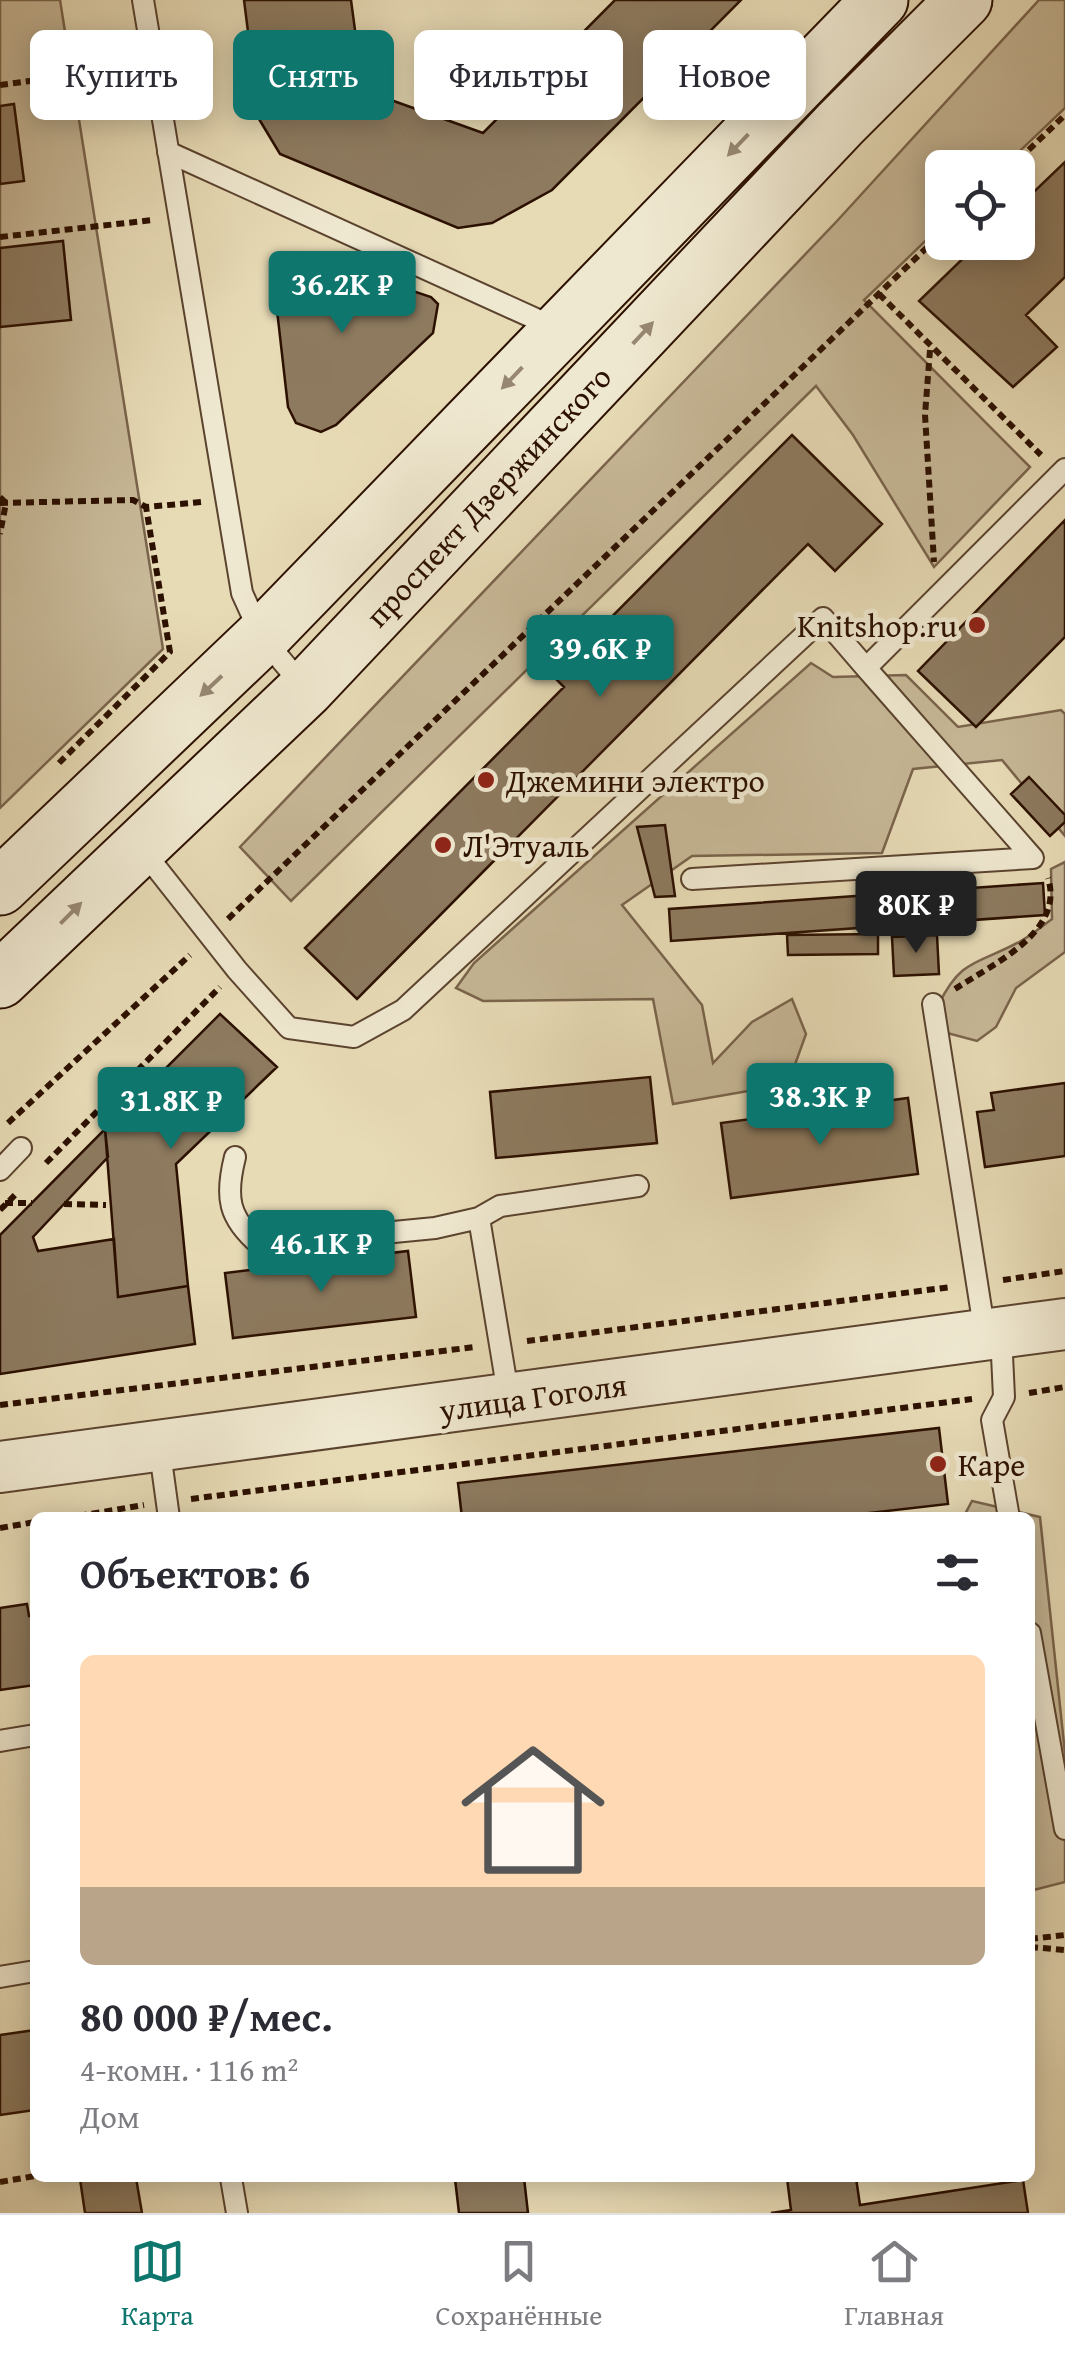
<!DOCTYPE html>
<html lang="ru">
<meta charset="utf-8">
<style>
:root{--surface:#fff;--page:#f2f2f3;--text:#2b2b33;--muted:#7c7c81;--line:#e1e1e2;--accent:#0f766e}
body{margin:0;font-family:"Gentium Book Plus",serif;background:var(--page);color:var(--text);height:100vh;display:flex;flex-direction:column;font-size:38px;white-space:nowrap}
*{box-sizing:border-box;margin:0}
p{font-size:32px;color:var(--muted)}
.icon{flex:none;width:55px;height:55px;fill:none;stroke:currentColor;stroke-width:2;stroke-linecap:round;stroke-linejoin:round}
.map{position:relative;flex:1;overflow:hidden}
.side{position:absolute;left:30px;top:1512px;width:1005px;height:670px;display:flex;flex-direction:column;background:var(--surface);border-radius:15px;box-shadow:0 5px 25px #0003}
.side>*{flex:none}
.hud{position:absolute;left:30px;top:30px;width:1005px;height:90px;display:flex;gap:20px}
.fabs{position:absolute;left:925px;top:150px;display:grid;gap:20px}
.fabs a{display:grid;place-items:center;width:110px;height:110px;border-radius:15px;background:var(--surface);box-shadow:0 5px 25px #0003;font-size:50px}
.price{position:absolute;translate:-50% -85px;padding:0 22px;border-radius:10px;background:var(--accent);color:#fff;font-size:32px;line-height:65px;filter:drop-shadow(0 2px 5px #0008)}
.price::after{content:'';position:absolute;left:50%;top:60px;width:30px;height:22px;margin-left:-15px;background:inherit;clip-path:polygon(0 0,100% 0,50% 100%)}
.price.on{background:#222;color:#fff}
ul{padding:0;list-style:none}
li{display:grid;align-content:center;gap:20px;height:530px;padding:0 50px}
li+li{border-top:2px solid var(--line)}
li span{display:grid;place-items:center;height:310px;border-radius:15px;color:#555}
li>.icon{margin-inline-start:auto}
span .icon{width:180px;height:180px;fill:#fffc;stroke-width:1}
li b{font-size:42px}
h2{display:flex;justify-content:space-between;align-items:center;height:120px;padding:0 50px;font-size:42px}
.chip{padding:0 35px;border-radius:15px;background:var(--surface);box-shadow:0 5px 25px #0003;font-size:35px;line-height:90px}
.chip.on{background:var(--accent);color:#fff}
.dock{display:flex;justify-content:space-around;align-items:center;height:140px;border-top:2px solid var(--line);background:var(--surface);font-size:28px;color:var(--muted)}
.dock a{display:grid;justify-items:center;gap:5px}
.dock .on{color:var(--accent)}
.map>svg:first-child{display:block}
.green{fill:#c7b897;stroke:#7a644c;stroke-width:2.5}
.building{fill:#8d7a5f;stroke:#2c1000;stroke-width:2.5}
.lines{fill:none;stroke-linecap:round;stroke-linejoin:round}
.service-casing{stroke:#5b432e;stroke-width:24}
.tertiary-casing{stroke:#5b432e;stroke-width:54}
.secondary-casing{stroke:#2c1000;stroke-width:59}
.path{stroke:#2c1000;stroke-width:6;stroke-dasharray:8 5;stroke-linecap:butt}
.service{stroke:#efe8d0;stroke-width:20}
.tertiary{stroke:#efe8d0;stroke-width:50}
.secondary{stroke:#efe8d0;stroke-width:55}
.oneway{fill:#978772}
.poi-dot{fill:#8f2418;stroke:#efe8d0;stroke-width:4}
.labels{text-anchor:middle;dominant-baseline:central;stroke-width:9;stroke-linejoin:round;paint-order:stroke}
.street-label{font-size:32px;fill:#2c1000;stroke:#efe8d0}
.poi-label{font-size:32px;fill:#2c1000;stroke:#efe8d0;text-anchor:start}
</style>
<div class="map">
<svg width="1065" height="2213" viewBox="0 0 1065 2213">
<rect width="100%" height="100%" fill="#e7dbb6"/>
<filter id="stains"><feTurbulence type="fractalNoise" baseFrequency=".002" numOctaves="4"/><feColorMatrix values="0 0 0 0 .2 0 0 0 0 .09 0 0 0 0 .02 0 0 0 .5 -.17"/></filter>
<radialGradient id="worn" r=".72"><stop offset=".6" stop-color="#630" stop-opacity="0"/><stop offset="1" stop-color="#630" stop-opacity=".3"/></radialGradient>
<path class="green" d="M 0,0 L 60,0 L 163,649 L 0,808 Z
M 1039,0 L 1065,0 L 1065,108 L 1003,167 L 942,168 L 942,225 L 864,300 L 1030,467 L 934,567 L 853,435 L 816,386 L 291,901 L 240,847 L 837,221 Z
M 811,663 L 833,677 L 906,675 L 958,727 L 1061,710 L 1065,714 L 1065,836 L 1002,760 L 913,769 L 882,853 L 692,856 L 622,905 L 702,1005 L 713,1063 L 752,1022 L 792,999 L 806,1034 L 788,1084 L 673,1104 L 653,999 L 483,1001 L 456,988 L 474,963 Z
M 1065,862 L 1065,952 L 1016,988 L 996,1027 L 977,1041 L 947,1033 L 939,1004 C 961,958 979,964 1019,942 C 1030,936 1041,927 1052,919 L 1051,869 Z
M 972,1501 L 1040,1517 L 1065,1753 L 1065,1882 L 1030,1891 L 1030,1518 L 963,1518 Z"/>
<path class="building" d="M 244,0 L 351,0 L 363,90 L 483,133 L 615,0 L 741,0 L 552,190 L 492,223 L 458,228 L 280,154 L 259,119 Z
M 14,104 L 24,181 L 0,184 L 0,106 Z
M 1065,162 L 1065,277 L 1026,315 L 1057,347 L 1013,387 L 919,301 L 980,242 L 1018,242 L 1018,207 Z
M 63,241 L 71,320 L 0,327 L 0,248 Z
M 299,253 L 431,297 L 438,304 L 433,333 L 336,425 L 321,432 L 296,423 L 288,407 L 273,275 L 278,260 Z
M 792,435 L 882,524 L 835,571 L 808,544 L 357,999 L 305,948 L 564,687 L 553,676 Z
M 1065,520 L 1065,637 L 976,727 L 918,671 Z
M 1029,777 L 1065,815 L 1065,822 L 1050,836 L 1011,794 Z
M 665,825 L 675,896 L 655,897 L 637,827 Z
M 1043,883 L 1045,915 L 671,941 L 669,909 Z
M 878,934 L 878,954 L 788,955 L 787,935 Z
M 937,935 L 939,974 L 894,976 L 892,937 Z
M 220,1014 L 277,1067 L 176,1164 L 188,1286 L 118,1297 L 105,1129 Z
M 650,1077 L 657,1143 L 496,1158 L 490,1092 Z
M 1065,1083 L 1065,1156 L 985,1167 L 977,1112 L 994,1110 L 991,1093 Z
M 908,1098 L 918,1174 L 731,1198 L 721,1123 Z
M 105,1129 L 108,1157 L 33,1237 L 38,1251 L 114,1239 L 118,1297 L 188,1286 L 195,1344 L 0,1374 L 0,1235 Z
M 408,1251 L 416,1317 L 233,1338 L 225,1273 Z
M 939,1428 L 948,1504 L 826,1518 L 462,1518 L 458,1483 Z
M 27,1604 L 29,1616 L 35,1615 L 35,1685 L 0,1690 L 0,1608 Z
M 35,2030 L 35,2110 L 0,2115 L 0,2035 Z
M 136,2178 L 142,2213 L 85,2213 L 80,2179 Z
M 524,2178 L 528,2213 L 459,2213 L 455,2179 Z
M 787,2178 L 856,2178 L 860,2205 L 1023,2180 L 1028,2213 L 771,2213 L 791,2210 Z"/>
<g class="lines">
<defs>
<path id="service" d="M 143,0 L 242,593 L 262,637 L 303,686
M 168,152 L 558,329
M 140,847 L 237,970 L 289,1028 L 354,1037 L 403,1010 L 823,618 L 866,668 L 1065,469
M 692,879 L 1033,858 L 866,668
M 933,1004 L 985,1334
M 235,1157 C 225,1197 228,1218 260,1245 L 435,1228 L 479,1218 L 500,1206 L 638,1186
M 0,1170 L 21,1148
M 479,1218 L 509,1399
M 1001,1334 L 1004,1397 L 992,1420 L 1009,1518
M 159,1445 L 169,1518
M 1030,1633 L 1065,1829
M 0,1741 L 35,1735
M 0,1977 L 35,1971
M 231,2178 L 237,2213"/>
<path id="tertiary" d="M 0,1467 L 1065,1324"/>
<path id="secondary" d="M 0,887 L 262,637 L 880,0
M 0,980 L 306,689 L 840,124 L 964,0"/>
</defs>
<use href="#service" class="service-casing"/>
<use href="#tertiary" class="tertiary-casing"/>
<use href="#secondary" class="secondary-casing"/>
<path class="path" d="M 0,85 L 128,68
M 1010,168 L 1065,115
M 0,237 L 153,220
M 879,294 L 1041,455
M 930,350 L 925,415 L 934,562
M 0,497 L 6,503 L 0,534
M 0,503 L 133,500 L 146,507 L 202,502
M 59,763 L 170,652 L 146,507
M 228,919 L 942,233
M 955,989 C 993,964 1065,932 1048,878
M 8,1123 L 190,955
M 46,1163 L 220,987
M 5,1203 L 32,1203
M 64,1204 L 106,1205
M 0,1210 L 17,1193
M 1003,1280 L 1065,1271
M 527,1341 L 951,1287
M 1029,1393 L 1065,1387
M 0,1405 L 475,1347
M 191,1499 L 972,1399
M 66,1518 L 144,1505
M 0,1528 L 35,1522
M 1030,1939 L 1065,1935
M 1030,1947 L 1065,1950
M 0,2182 L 35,2176"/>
<use href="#service" class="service"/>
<use href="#tertiary" class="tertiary"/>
<use href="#secondary" class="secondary"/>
</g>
<defs><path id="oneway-solid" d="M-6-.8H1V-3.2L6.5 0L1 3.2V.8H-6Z" transform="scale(2.5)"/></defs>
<g class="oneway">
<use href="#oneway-solid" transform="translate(738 145) rotate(134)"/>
<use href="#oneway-solid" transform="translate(643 333) rotate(-47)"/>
<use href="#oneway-solid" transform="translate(512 378) rotate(134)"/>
<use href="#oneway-solid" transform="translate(211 686) rotate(137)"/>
<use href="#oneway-solid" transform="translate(71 913) rotate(-45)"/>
</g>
<g class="poi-dot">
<circle cx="977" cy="625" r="10"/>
<circle cx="486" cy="780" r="10"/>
<circle cx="443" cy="845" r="10"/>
<circle cx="938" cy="1464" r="10"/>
</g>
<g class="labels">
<g class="street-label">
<text transform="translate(488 496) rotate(-47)">проспект Дзержинского</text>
<text transform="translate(533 1397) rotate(-8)">улица Гоголя</text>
</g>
<g class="poi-label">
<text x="957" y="625" text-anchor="end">Knitshop.ru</text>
<text x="506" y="780">Джемини электро</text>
<text x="463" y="845">Л'Этуаль</text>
<text x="958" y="1464">Каре</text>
</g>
</g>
<rect width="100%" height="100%" filter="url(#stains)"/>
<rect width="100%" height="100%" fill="url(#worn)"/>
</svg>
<div class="fabs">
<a><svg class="icon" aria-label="locate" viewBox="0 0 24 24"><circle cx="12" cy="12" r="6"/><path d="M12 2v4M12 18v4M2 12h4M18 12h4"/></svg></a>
</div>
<b class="price" style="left:342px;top:336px">36.2K ₽</b>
<b class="price" style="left:600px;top:700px">39.6K ₽</b>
<b class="price on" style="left:916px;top:956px">80K ₽</b>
<b class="price" style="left:820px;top:1148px">38.3K ₽</b>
<b class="price" style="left:171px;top:1152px">31.8K ₽</b>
<b class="price" style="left:321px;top:1295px">46.1K ₽</b>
<div class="hud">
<a class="chip">Купить</a>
<a class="chip on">Снять</a>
<a class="chip">Фильтры</a>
<a class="chip">Новое</a>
</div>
<section class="side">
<h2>Объектов: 6<svg class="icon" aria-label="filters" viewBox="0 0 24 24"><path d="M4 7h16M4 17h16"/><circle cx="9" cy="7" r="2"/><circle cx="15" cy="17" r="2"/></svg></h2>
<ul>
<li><span style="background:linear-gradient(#ffd9b3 75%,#b9a48a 0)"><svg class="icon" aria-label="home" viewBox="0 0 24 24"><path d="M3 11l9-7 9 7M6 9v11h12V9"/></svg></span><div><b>80 000 ₽/мес.</b><p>4-комн. · 116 m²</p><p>Дом</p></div></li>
</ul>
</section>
</div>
<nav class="dock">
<a class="on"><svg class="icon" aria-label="map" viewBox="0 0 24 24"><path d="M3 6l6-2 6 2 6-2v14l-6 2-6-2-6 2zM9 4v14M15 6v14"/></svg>Карта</a>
<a><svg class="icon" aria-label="saved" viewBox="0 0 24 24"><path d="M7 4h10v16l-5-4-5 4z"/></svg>Сохранённые</a>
<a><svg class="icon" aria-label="home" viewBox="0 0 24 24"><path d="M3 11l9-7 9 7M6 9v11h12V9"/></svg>Главная</a>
</nav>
